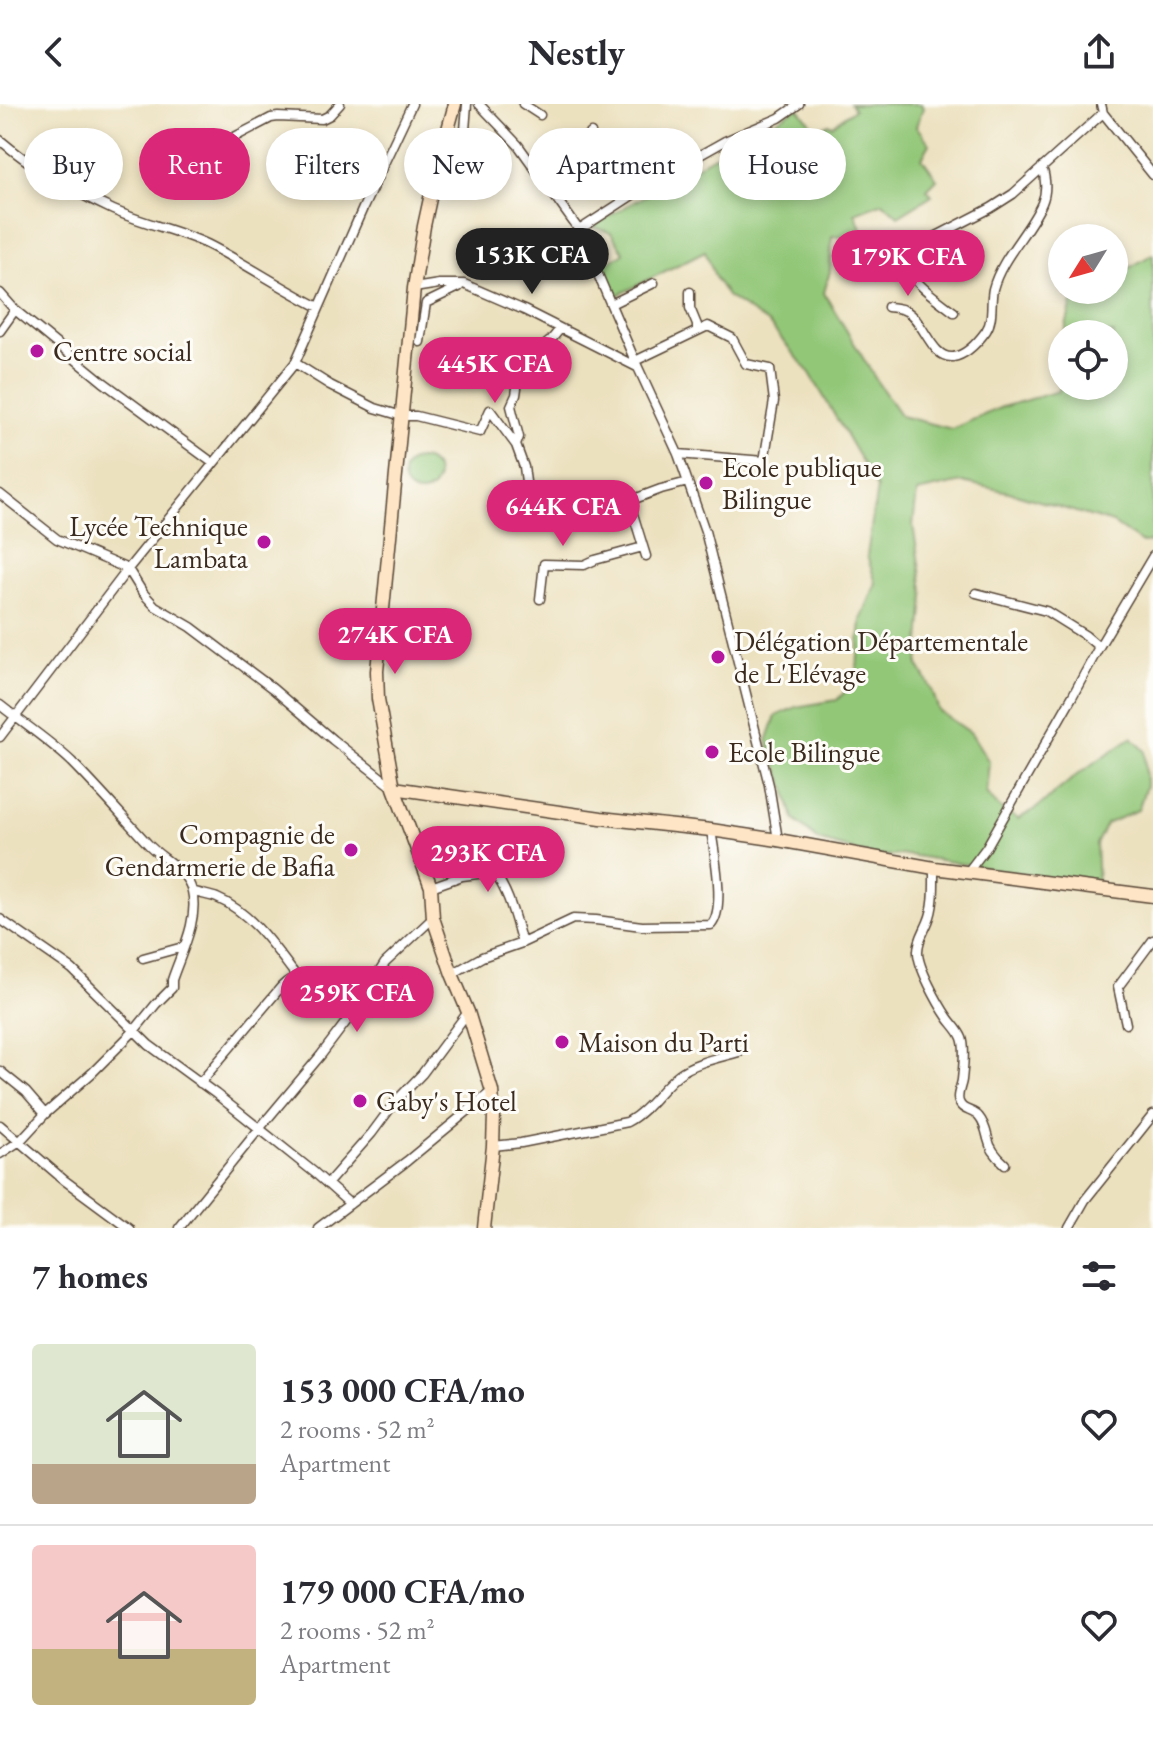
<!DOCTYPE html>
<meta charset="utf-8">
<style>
:root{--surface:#fff;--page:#f7f7f7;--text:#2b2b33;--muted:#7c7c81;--line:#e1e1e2;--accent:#db2777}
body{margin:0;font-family:"EB Garamond",serif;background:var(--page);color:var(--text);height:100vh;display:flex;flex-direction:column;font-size:30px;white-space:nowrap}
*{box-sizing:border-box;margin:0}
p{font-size:26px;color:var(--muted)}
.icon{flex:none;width:44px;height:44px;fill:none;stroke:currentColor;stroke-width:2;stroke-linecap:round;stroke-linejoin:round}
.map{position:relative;height:1124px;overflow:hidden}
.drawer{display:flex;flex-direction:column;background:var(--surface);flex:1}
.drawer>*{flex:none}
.hud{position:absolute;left:24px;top:24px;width:1106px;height:72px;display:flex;gap:16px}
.needle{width:52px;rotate:233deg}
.buttons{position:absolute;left:1048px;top:120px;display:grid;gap:16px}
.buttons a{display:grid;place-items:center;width:80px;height:80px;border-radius:50%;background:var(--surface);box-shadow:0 4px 12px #0003;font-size:40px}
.price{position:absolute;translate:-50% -68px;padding:0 18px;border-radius:28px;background:var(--accent);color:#fff;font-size:26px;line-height:52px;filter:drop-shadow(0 2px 4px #0008)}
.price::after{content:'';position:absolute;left:50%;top:48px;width:24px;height:18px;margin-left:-12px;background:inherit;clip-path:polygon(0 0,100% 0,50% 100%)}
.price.selected{background:#222;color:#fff}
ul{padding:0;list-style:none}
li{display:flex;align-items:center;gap:24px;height:200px;padding:0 32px}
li+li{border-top:2px solid var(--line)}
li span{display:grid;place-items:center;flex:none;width:224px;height:160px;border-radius:8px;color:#555}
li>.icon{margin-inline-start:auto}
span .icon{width:96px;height:96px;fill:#fffc;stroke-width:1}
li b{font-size:34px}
h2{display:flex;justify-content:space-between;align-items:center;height:96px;padding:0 32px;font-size:34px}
.pill{padding:0 28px;border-radius:36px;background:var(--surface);box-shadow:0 4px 12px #0003;font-size:28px;line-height:72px}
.pill.selected{background:var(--accent);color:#fff}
header{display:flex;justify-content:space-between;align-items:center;height:104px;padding:0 32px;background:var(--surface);font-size:36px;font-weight:700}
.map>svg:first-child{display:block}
.green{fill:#93c778;stroke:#67784b;stroke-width:2}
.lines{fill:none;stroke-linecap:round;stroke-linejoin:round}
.street-casing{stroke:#564536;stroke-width:11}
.secondary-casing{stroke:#564536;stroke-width:15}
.street{stroke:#fff;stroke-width:8}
.secondary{stroke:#fee5c5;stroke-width:12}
.poi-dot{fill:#b5179e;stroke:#fdfcf7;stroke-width:3}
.labels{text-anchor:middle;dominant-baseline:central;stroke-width:6;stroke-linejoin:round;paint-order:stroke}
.poi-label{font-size:28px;fill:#3b2a1e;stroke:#fdfcf7;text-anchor:start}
</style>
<header><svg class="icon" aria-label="back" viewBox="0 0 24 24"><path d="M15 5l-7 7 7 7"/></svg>Nestly<svg class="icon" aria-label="share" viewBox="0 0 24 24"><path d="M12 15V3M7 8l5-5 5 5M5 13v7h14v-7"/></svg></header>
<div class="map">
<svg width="1153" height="1124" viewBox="0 0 1153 1124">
<rect width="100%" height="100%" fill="#fdfcf7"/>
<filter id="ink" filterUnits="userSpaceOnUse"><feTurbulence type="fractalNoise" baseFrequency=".0125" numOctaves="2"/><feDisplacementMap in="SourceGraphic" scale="16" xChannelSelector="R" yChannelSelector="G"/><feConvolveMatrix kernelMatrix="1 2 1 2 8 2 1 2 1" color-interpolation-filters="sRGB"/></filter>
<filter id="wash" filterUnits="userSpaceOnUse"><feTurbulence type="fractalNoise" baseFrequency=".006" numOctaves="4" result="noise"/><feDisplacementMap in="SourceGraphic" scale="32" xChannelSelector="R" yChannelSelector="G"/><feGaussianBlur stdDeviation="1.8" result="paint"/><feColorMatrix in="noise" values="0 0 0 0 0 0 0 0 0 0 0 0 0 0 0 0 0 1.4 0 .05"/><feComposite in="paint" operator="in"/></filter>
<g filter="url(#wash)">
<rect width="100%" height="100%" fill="#ece1bf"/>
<path class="green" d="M 850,0 L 921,0 L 923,4 L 916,22 L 930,40 L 922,54 L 937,75 L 927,85 L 932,91 L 898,112 L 883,98 L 855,109 L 865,134 L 832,132 L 830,167 L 824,189 L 878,279 L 901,312 L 952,325 L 1002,303 L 1059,287 L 1062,238 L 1062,282 L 1114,282 L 1114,230 L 1064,230 L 1074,191 L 1085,186 L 1114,186 L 1114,173 L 1153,150 L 1153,438 L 1142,439 L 1113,419 L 1009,388 L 962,378 L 917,388 L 913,421 L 924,492 L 918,561 L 932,586 L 939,607 L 971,629 L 989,658 L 986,689 L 1001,705 L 1018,715 L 1038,703 L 1078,670 L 1132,633 L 1145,647 L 1146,682 L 1138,706 L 1106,720 L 1096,740 L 1098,782 L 909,751 L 874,752 L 818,736 L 794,715 L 786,685 L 767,637 L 776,612 L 796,603 L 837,596 L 856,576 L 861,516 L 876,479 L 867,452 L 877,384 L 810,269 L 769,220 L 727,192 L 716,175 L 705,147 L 614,193 L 601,162 L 624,149 L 611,129 L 592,122 L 798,4 L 817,26 L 829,20 L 832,22 L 854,5 Z
M403 372a17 17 0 1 1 34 0a17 17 0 1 1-34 0Z"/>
</g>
<g filter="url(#ink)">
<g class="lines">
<defs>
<path id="street" d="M 467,0 L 463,53 L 491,66
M 479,0 L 518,41 L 579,126 L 635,257 L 678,350 L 705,427 L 769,681 L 778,736
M 523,0 L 540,11
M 1101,0 L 1103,9 L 1153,71
M 0,36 C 33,64 70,86 109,104 C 140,119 175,125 207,140 C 245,159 281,184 319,203
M 221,40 L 271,14 L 278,13 L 322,15 L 330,11 L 340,0
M 543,74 L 567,56 L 571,47 L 591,29
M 579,126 L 659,74 L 725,37 L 779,14 L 799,0
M 899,150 C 913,180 929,189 954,208
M 861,171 L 991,104 L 1013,90 L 1103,9
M 414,184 L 439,180 L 464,180 L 524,206 L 637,263
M 690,188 L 690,204 L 697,221 L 697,227
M 0,189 L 15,206 L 103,278 L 213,359
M 611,200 L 654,179
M 888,203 C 895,204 901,204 906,207 C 924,216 931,255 953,253 C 967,251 978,238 986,227 C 994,215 990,199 993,185 C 1001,154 1030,127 1042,99 C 1047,87 1046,75 1042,63
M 0,227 L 15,206
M 420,238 L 426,199 L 459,183
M 635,257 L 708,222 L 732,234 L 746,260 L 770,265 L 774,297 L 764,357 L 678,350
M 295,259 L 330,281 L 375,304 L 402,312 L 416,312 L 480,328 L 490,306 L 516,341
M 0,390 L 57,435 L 128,465 L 143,489 L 155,502 L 191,523 L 272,584 L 333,636 L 393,683
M 629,397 L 646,452
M 529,400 L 524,363 L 516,341 L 519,333 L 511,302 L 516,291 L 518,277 L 525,259 L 551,236 L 560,225
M 621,400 L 661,385 L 688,378
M 976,489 L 1046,507 L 1086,532 L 1099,543
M 540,495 L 544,460 L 584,461 L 595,456 L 643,443
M 0,601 C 24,620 50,637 72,658 C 98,684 122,712 147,739 C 161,755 187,765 192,787 C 199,816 181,849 172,876 L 172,884 L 156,900 L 134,927 L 92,969 L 45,1010 L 20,1037 L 0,1050
M 0,633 L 128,465 L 295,259 L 363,104 L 412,0
M 934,764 C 934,782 935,802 928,818 C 924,828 918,836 918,847 C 917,862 939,901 948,914 C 952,920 959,926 962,934 C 966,944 963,965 962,976 C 961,984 955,993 960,1000 C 963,1007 974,1006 979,1013 C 985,1020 986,1027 988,1035 C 990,1045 997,1053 1005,1060
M 967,769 L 986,744 L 1072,593 L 1099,543 L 1153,452
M 431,783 L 462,772 L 493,768 C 509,786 515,816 522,839
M 192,787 C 200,790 209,791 217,794 C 251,808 275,844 297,873
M 0,815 L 72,865 L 149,941 L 216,990 L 315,1069 L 350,1100
M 143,854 L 183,843
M 452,870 L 482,853 L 522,839 L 573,815 L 596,816 L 642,822 L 711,821 C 726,805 714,747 711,726
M 1126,920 L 1118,883 L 1153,836
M 0,967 L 26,988 L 45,1010
M 200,979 L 281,883 C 285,879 291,873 297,873 C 305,872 344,900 355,906
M 0,1021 L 64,1076 L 129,1124
M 493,1042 L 521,1039 L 627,1018 C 648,1007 661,984 679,970 C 695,958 719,954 739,948
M 327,1080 L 372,1029 L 395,998 L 422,970 L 468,908
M 179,1124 L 259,1025 L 321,951 L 355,906 L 385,859 L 433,814
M 318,1124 L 407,1057 L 492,987
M 1069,1124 L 1085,1096 L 1153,1011"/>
<path id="secondary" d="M 455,0 L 434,76 L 424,122 L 414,184 L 377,567 L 378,595 L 394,684 L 431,783 L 433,814 L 452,870 L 468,908 L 492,987 L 494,1011 L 493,1042 L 484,1124
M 394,684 L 601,714 L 711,726 L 778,736 L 934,764 L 1153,792"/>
</defs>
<use href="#street" class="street-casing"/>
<use href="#secondary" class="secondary-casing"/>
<use href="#street" class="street"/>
<use href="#secondary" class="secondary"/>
</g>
</g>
<g class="poi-dot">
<circle cx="37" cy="247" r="8"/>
<circle cx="706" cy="379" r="8"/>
<circle cx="264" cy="438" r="8"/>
<circle cx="718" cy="553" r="8"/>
<circle cx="712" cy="648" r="8"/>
<circle cx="351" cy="746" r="8"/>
<circle cx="562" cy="938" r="8"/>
<circle cx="360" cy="997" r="8"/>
</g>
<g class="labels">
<g class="poi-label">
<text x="53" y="247">Centre social</text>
<text x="722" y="363">Ecole publique<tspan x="722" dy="32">Bilingue</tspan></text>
<text x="248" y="422" text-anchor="end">Lycée Technique<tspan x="248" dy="32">Lambata</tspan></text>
<text x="734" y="537">Délégation Départementale<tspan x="734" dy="32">de L'Elévage</tspan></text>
<text x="728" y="648">Ecole Bilingue</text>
<text x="335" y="730" text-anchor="end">Compagnie de<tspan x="335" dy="32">Gendarmerie de Bafia</tspan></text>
<text x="578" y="938">Maison du Parti</text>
<text x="376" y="997">Gaby's Hotel</text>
</g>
</g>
</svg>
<div class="buttons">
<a><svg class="needle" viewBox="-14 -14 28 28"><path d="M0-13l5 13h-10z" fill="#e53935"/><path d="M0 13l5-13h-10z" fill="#7c7c81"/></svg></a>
<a><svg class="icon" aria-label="locate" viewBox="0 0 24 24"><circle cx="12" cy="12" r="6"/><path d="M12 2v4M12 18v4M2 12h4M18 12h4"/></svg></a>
</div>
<b class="price selected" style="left:532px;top:192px">153K CFA</b>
<b class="price" style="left:908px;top:194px">179K CFA</b>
<b class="price" style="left:495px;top:301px">445K CFA</b>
<b class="price" style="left:563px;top:444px">644K CFA</b>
<b class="price" style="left:395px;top:572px">274K CFA</b>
<b class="price" style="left:488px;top:790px">293K CFA</b>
<b class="price" style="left:357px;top:930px">259K CFA</b>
<div class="hud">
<a class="pill">Buy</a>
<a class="pill selected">Rent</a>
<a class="pill">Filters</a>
<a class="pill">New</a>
<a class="pill">Apartment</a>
<a class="pill">House</a>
</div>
</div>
<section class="drawer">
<h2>7 homes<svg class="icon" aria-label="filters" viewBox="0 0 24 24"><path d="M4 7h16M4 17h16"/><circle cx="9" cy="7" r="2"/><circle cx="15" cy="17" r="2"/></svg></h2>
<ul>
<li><span style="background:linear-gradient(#dfe7d0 75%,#b9a48a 0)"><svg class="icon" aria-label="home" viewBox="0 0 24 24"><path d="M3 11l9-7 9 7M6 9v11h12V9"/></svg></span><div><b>153 000 CFA/mo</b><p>2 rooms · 52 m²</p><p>Apartment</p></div><svg class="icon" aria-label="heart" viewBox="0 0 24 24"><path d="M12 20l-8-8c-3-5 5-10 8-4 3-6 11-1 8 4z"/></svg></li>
<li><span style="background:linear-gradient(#f6c9c9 65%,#c2b280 0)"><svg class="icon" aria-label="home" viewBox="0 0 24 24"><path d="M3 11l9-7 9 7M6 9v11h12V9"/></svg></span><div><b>179 000 CFA/mo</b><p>2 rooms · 52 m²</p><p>Apartment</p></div><svg class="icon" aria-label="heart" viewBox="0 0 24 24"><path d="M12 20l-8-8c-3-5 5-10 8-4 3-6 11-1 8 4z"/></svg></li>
</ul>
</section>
